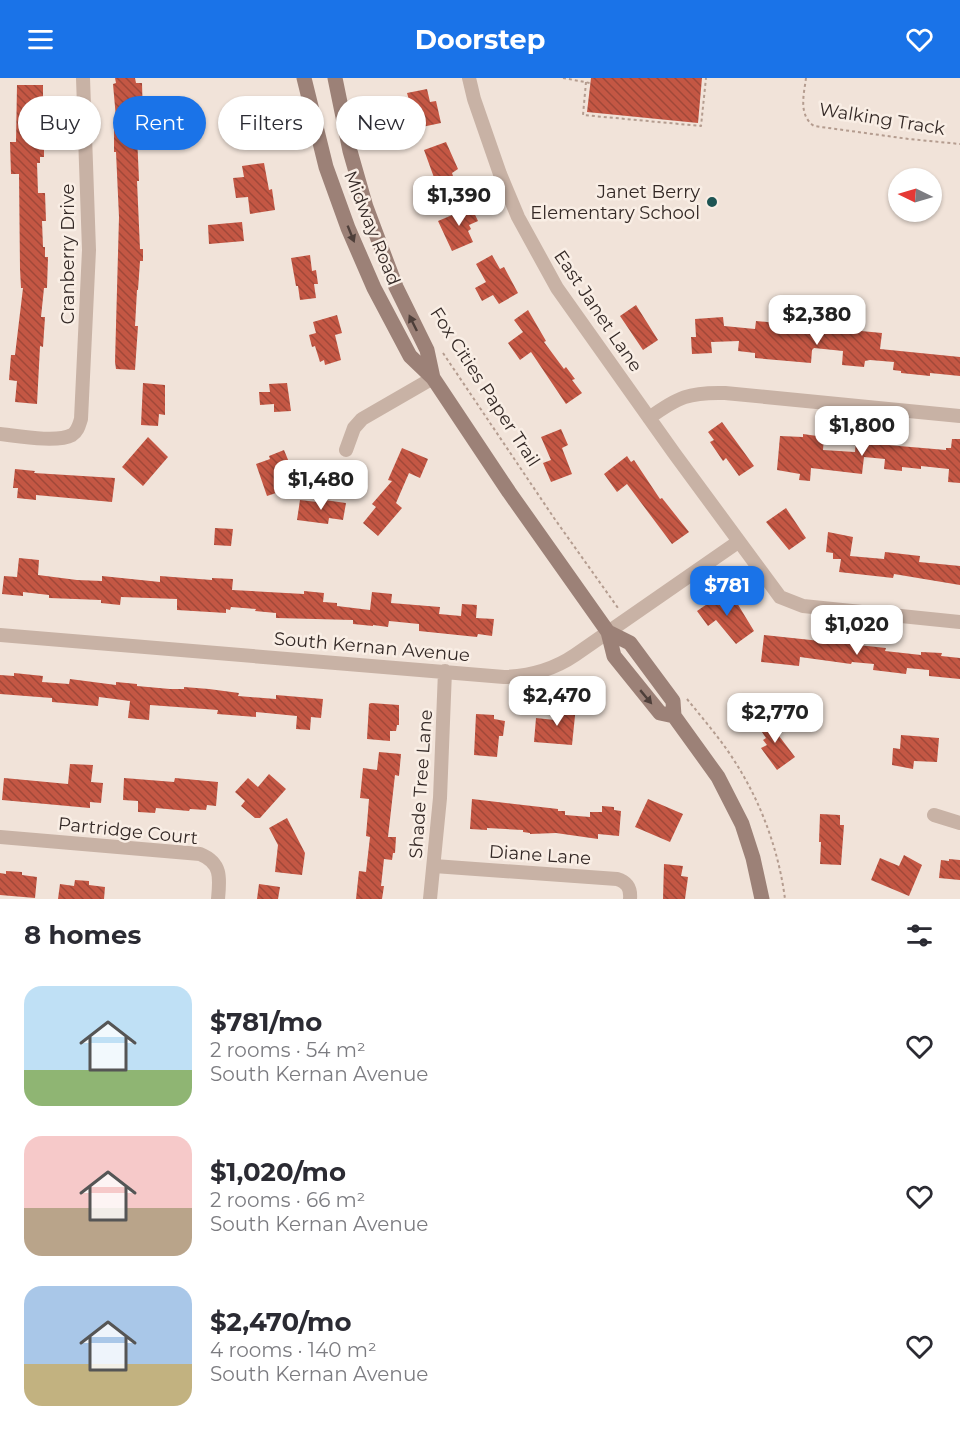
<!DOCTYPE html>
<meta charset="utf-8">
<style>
:root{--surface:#fff;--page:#f2f2f3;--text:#2b2b33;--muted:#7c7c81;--accent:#1a73e8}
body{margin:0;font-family:Montserrat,sans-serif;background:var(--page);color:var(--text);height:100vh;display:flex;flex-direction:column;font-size:22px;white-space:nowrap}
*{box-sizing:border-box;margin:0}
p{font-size:20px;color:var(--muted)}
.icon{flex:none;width:33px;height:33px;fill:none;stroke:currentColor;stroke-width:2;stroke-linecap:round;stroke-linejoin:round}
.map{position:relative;height:821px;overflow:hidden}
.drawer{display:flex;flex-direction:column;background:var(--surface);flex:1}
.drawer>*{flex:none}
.banner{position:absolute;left:18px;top:18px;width:600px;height:54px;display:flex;gap:12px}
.needle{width:39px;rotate:275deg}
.controls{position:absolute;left:888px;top:90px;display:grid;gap:12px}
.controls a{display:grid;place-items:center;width:54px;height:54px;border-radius:50%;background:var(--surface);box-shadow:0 2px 4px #0004;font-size:30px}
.price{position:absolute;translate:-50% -51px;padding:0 14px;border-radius:12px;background:#fff;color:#222;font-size:20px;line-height:39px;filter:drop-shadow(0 2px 3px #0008)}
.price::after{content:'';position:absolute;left:50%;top:36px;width:18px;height:14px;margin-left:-9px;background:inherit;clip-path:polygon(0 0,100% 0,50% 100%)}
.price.current{background:var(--accent);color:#fff}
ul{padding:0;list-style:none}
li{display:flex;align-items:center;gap:18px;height:150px;padding:0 24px}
li span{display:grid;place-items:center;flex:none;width:168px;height:120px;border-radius:18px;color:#555}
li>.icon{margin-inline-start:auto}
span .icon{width:72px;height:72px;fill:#fffc;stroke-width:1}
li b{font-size:26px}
h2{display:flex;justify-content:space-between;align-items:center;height:72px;padding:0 24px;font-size:26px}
.tag{padding:0 21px;border-radius:27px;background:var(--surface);box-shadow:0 2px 4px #0004;font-size:21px;line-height:54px}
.tag.current{background:var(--accent);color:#fff}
header{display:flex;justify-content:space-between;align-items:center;height:78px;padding:0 24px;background:var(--accent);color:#fff;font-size:27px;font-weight:700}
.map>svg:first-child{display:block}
.building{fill:url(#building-back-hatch)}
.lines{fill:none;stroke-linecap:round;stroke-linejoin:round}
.path{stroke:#b49c8f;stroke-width:2;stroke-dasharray:3 3;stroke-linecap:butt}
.street{stroke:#c8b2a5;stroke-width:14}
.secondary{stroke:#9c8177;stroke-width:15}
.oneway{fill:#4e3f3a}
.poi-dot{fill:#1d5453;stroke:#f9eee5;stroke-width:2}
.labels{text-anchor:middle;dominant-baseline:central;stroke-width:5;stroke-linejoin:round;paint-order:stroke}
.street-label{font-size:18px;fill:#342926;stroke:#f9eee5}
.poi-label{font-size:18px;fill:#342926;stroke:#f9eee5;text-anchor:end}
</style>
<header><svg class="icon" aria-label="menu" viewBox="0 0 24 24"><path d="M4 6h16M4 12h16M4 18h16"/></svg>Doorstep<svg class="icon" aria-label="heart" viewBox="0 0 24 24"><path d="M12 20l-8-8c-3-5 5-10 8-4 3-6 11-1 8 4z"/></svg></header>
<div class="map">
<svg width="960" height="821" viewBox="0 0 960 821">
<defs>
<pattern id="building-back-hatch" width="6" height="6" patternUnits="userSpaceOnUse" patternTransform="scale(1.5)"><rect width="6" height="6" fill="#c45744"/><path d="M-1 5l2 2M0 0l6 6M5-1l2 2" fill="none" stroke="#a04839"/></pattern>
</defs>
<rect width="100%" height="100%" fill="#f1e3d9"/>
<path class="building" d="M 115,0 L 135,0 L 136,5 L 142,5 L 143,41 L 141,41 L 141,57 L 137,57 L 139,103 L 137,103 L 140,171 L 143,171 L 143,183 L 140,183 L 138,212 L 137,212 L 135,248 L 138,248 L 135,292 L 116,291 L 115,284 L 119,139 L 116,74 L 114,74 L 114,52 L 116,40 L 113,6 L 116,5 Z
M 591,0 L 702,0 L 698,45 L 587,34 Z
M 17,7 L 43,7 L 43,34 L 38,34 L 36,62 L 44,62 L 44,79 L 40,79 L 40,85 L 37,85 L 38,115 L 45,115 L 46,143 L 42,143 L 43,169 L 45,169 L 45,179 L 48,179 L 47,210 L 44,210 L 41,239 L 45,239 L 43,269 L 40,268 L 37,326 L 15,324 L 17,303 L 9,302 L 11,277 L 15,277 L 23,210 L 21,210 L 20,191 L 19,96 L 11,96 L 10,64 L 16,64 Z
M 427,11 L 430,24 L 436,23 L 441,45 L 417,50 L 407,15 Z
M 446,64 L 458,91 L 452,95 L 457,110 L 440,116 L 424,72 Z
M 264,85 L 269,112 L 272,111 L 275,132 L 250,136 L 248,119 L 236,120 L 233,100 L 244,99 L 242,88 Z
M 469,124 L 478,143 L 469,147 L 471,151 L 468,153 L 473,164 L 452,173 L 438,143 L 457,135 L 456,131 Z
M 242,144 L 244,163 L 209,166 L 208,147 Z
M 310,177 L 312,193 L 316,192 L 318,206 L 314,206 L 316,220 L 300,222 L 298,208 L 296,208 L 291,180 Z
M 492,177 L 500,191 L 504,189 L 518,215 L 499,226 L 493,217 L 482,223 L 475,210 L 486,204 L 476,186 Z
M 636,227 L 658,262 L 643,272 L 620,238 Z
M 528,232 L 546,263 L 544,264 L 564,291 L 566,289 L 575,301 L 572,302 L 582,315 L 566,326 L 531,274 L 520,282 L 508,265 L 523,254 L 514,242 Z
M 337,237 L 342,255 L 335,257 L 341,282 L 325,287 L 324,282 L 320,284 L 315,268 L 312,269 L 309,257 L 316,255 L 313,244 Z
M 723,239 L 724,248 L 755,251 L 756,243 L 882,255 L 880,271 L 960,279 L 960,298 L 930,295 L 930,298 L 901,295 L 901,293 L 893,292 L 894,284 L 870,282 L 865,283 L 864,289 L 842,287 L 843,273 L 814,270 L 812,272 L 811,285 L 755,280 L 755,275 L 738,273 L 739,263 L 711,264 L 712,275 L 692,276 L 691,259 L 696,259 L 695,241 Z
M 143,305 L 165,307 L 165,337 L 159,336 L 158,348 L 141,347 Z
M 287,305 L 291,333 L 274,334 L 274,326 L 260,327 L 259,314 L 270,314 L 269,306 Z
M 722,344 L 754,388 L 739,398 L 726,380 L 723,383 L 710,364 L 714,362 L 708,354 Z
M 561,351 L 568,367 L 562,370 L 572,396 L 551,404 L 543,385 L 551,382 L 541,359 Z
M 803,356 L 824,359 L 823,372 L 855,374 L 856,362 L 877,364 L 876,366 L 946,372 L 946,370 L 951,370 L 952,361 L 960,361 L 960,405 L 948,404 L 949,391 L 921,388 L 921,391 L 902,389 L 902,393 L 884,391 L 885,381 L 864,379 L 862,396 L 811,390 L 810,403 L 799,402 L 800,396 L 777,392 L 780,358 L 803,359 Z
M 148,359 L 168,379 L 143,408 L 122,389 Z
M 402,370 L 428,381 L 420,400 L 409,395 L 396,425 L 402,430 L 378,458 L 363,445 L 376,429 L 372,426 L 392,403 L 388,402 Z
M 284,372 L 291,389 L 281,392 L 288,411 L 267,418 L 256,386 L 270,381 L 269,378 Z
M 627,378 L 631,384 L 634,382 L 660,421 L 662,420 L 689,454 L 672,466 L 627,406 L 617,414 L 604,396 Z
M 15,391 L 35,393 L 34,395 L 115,400 L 112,424 L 36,417 L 36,422 L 17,420 L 18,410 L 13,410 Z
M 317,421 L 346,425 L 343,442 L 329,440 L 328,446 L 297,442 L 300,422 L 317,424 Z
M 786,430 L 806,460 L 789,472 L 766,444 Z
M 215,450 L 233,451 L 231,468 L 214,467 Z
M 828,454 L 853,459 L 850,478 L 884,481 L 885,474 L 920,478 L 919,484 L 960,488 L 960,507 L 894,496 L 893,500 L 839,494 L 841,481 L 833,481 L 833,475 L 826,474 Z
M 19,480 L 39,482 L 38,497 L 77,502 L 102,503 L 102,498 L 160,504 L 160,498 L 212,502 L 212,500 L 233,501 L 232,512 L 304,516 L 304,513 L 324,515 L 323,524 L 337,525 L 337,528 L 370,532 L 372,514 L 392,516 L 391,525 L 440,529 L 439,536 L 461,538 L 462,526 L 477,527 L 476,540 L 494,541 L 492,558 L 478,556 L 477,559 L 419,553 L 419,546 L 389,543 L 388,549 L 373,547 L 373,548 L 353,546 L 353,542 L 276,540 L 276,535 L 255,533 L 256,531 L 231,529 L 230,532 L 226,531 L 226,535 L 177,532 L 177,521 L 121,519 L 120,527 L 101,525 L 101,522 L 49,520 L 49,517 L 23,514 L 23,518 L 2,516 L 4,498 L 17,499 Z
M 726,513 L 735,526 L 737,525 L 754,553 L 736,566 L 716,542 L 708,548 L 697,533 Z
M 764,557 L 886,570 L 885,573 L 921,577 L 921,574 L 942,575 L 941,578 L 960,580 L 960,601 L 929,598 L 929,592 L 907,590 L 906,596 L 873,592 L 874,586 L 852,584 L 851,586 L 800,579 L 799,588 L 761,584 Z
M 14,595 L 43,598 L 42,604 L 69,606 L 70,601 L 116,607 L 116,604 L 137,606 L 137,608 L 170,611 L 184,611 L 184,609 L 209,611 L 239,615 L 238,618 L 276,621 L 276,617 L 323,621 L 321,640 L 311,639 L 310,652 L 296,651 L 297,638 L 256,634 L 256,639 L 217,636 L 218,632 L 150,627 L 149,642 L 128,640 L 130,623 L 99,619 L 98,628 L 52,624 L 52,620 L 0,616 L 0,597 L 14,598 Z
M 371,625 L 399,627 L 399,647 L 397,647 L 396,653 L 390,653 L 390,663 L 367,661 L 369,626 Z
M 556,627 L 576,628 L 572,667 L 534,664 L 536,640 L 555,642 Z
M 476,636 L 494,637 L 494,641 L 505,643 L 503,658 L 499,658 L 497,679 L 474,677 Z
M 769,637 L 778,649 L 776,654 L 795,679 L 777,692 L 761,670 L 767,667 L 763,662 L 766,660 L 757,647 Z
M 901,657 L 939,660 L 937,684 L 914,683 L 913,691 L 892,687 L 893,670 L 900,671 Z
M 379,674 L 401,676 L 399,698 L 395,697 L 388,759 L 396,759 L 395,775 L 393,775 L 392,782 L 384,781 L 381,808 L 384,808 L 382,821 L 356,821 L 359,793 L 366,794 L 370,759 L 366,758 L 369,721 L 360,720 L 363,690 L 377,692 Z
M 70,686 L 93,687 L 91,704 L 103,705 L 101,725 L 90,724 L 90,730 L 2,722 L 4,700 L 68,706 Z
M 269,696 L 286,711 L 260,740 L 255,740 L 241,728 L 245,723 L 235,714 L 248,700 L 258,709 Z
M 124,700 L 174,704 L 175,700 L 218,704 L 216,728 L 207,727 L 206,732 L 190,731 L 189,733 L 156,730 L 155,735 L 138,734 L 138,723 L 123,722 Z
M 472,721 L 558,731 L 558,733 L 565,733 L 565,737 L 590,739 L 590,734 L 602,734 L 602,728 L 614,729 L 614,732 L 621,733 L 619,758 L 598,756 L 598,761 L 556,755 L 530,756 L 530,755 L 523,754 L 523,752 L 487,750 L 487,752 L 470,751 Z
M 648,721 L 683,736 L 670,764 L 635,749 Z
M 820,736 L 840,737 L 840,747 L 844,747 L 841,787 L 820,786 L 821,764 L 819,764 Z
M 287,740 L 305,775 L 302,797 L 275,794 L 278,767 L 269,750 Z
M 904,777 L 922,787 L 909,818 L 871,802 L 880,780 L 899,788 Z
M 949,781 L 960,782 L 960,802 L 939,800 L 941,782 L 949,783 Z
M 664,786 L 683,788 L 681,798 L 688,799 L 685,821 L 663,821 Z
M 6,793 L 22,794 L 22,797 L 37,799 L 35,820 L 0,817 L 0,795 L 6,796 Z
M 75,802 L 89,803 L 89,807 L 105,809 L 104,821 L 58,821 L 60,806 L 74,808 Z
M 259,806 L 280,809 L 278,821 L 257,821 Z"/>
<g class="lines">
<path class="path" d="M 563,0 L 590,5
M 806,0 C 804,16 798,37 814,48 L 909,61 L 960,66
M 586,4 L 583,37 L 701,48 L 706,0
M 443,275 L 554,440 L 618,530
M 687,621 C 704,642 723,664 737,687 C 762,727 779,774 785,821"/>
<path class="street" d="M 469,0 L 474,21 L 500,96 L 518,139 L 557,210 L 674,375 L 780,519 L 803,528 L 960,544
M 649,340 C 678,319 689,314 725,315 L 960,338
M 0,356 C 18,358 57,365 72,357 C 78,353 79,347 81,341 L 89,172 L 83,0
M 346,372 L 354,350 L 362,341 L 433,300
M 0,557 L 504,599 C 531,598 553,592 575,577 L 738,464
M 934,737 L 960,745
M 0,759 L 200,776 C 222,785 220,800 218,821
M 434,788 L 617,801 C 627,804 631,810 630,821
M 430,821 L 440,720 L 445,593"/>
<path class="secondary" d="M 304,0 L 326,89 L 348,150 L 374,210 L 410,278 L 433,300 L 509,414 L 608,554 L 614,578 L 660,635 L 674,638
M 335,0 L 350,73 L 366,129 L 396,209 L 427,272 L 433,300
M 608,554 L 630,565 L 673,623 L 674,638 L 718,699 L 742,746 L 753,780 L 762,821"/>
</g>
<defs><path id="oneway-solid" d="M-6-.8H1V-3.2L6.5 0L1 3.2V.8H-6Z" transform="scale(1.5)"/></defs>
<g class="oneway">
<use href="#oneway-solid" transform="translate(351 156) rotate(68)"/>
<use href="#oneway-solid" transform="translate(413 245) rotate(-116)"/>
<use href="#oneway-solid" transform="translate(646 619) rotate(50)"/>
</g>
<circle class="poi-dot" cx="712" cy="124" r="6"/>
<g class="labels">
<g class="street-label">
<text transform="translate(882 41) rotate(9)">Walking Track</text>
<text transform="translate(372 150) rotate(68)">Midway Road</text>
<text transform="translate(68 176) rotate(-90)">Cranberry Drive</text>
<text transform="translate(598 233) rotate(56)">East Janet Lane</text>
<text transform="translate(485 309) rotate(57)">Fox Cities Paper Trail</text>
<text transform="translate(372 569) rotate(5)">South Kernan Avenue</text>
<text transform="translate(421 706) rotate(-86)">Shade Tree Lane</text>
<text transform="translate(128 753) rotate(6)">Partridge Court</text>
<text transform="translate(540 777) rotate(4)">Diane Lane</text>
</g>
<g class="poi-label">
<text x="700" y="114">Janet Berry<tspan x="700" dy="21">Elementary School</tspan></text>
</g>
</g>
</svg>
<div class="controls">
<a><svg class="needle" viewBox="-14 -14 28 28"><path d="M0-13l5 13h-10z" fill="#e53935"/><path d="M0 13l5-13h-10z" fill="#7c7c81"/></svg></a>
</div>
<b class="price" style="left:459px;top:149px">$1,390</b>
<b class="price" style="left:817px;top:268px">$2,380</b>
<b class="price" style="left:862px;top:379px">$1,800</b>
<b class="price" style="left:321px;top:433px">$1,480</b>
<b class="price current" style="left:727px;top:539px">$781</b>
<b class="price" style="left:857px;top:578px">$1,020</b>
<b class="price" style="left:557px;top:649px">$2,470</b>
<b class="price" style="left:775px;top:666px">$2,770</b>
<div class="banner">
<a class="tag">Buy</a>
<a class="tag current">Rent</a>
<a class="tag">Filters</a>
<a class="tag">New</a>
</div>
</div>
<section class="drawer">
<h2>8 homes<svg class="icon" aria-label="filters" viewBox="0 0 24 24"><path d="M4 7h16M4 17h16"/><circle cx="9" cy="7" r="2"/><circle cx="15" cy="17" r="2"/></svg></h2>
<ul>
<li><span style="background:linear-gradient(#bfe0f5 70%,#8fb573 0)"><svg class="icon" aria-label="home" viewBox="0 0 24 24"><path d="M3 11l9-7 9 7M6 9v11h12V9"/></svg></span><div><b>$781/mo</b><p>2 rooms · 54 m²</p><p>South Kernan Avenue</p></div><svg class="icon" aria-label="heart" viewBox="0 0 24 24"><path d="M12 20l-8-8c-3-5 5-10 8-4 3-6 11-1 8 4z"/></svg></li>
<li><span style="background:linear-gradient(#f6c9c9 60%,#b9a48a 0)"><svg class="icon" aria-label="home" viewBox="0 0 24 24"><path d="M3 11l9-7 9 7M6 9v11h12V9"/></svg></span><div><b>$1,020/mo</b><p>2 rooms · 66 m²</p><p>South Kernan Avenue</p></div><svg class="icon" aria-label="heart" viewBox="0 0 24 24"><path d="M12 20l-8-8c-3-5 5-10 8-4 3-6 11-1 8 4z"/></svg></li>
<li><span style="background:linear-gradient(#a9c7e8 65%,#c2b280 0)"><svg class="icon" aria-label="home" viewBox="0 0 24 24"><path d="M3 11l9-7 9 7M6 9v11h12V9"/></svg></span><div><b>$2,470/mo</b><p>4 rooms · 140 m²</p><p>South Kernan Avenue</p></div><svg class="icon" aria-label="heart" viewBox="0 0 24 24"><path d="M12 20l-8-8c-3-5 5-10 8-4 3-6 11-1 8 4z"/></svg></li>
</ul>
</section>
